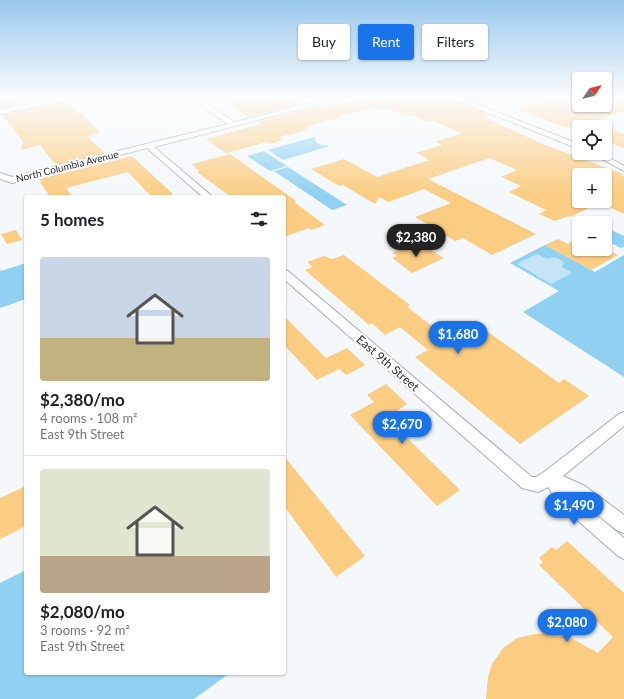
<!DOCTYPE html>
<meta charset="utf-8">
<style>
:root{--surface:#fff;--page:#f2f2f2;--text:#202124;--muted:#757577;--line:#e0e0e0;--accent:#1a73e8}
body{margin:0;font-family:Lato,sans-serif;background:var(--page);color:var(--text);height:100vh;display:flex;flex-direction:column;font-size:15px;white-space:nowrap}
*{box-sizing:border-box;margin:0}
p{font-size:13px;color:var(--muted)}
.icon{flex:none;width:22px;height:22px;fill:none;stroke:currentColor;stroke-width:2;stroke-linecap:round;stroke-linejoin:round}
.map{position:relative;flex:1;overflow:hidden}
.sheet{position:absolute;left:24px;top:195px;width:262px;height:480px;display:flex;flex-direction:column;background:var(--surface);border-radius:4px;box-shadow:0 1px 3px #0004}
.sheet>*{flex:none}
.hud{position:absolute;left:298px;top:24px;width:266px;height:36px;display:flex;gap:8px}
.needle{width:26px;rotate:55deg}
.tools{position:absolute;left:572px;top:72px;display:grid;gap:8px}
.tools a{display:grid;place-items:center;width:40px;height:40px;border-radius:4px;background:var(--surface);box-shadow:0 1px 3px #0004;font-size:20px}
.price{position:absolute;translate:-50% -34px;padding:0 9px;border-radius:14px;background:var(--accent);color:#fff;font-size:13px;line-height:26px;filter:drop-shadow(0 1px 2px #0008)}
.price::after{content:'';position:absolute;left:50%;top:24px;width:12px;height:9px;margin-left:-6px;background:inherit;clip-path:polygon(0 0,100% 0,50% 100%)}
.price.active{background:#222;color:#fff}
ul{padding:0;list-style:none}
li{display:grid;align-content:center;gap:8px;height:212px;padding:0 16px}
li+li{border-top:1px solid var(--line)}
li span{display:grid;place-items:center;height:124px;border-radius:4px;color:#555}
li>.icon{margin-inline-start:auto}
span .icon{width:72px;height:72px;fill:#fffc;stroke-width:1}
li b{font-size:17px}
h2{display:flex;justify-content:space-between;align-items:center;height:48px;padding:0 16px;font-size:17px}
.chip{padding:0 14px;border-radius:4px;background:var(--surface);box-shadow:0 1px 3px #0004;font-size:14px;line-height:36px}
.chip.active{background:var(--accent);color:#fff}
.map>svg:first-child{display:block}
.green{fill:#90d1f2}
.water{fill:#c3e4f5}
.building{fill:#facd83}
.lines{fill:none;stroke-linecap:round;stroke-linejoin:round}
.street-casing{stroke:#a8adaf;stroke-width:2}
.street{fill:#fff;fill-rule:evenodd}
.labels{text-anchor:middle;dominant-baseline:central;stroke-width:4;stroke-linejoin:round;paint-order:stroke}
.far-street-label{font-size:10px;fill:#292b2c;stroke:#fff}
.street-label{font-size:12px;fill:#292b2c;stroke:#fff}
</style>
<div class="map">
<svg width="624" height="699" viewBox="0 0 624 699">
<rect width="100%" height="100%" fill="#f4f8fb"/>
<path class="green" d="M 314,137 L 316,138 L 315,141 L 321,145 L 330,146 L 283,160 L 268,150 Z
M 264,151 L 287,166 L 270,171 L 247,156 Z
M 288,167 L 347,205 L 332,210 L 274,171 Z
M 605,227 L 624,236 L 624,247 L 621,248 L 605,240 Z
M 545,245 L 595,272 L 624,255 L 624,377 L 523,312 L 559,291 L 510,263 Z
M 26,263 L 26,299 L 0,308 L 0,270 L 1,271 Z
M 26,570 L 26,673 L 230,673 L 194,699 L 0,699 L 0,583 Z"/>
<path class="water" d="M 537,254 L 547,259 C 553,256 560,258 564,263 L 562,267 L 572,273 L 551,284 L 517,264 Z"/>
<path class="building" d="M 0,97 L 58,97 L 0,108 Z
M 217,97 L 287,97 L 292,100 L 298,98 L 307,102 L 249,117 Z
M 355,97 L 446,97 L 490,115 L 484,117 L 538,142 L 623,174 L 621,175 L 624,176 L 624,214 L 605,205 L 605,175 L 579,175 L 579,201 L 603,201 L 570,217 L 568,216 L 555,221 L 539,214 L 546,210 L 509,192 L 521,186 L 501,177 L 517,170 L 489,158 L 428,179 L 536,234 L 492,255 L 463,238 L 455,241 L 415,217 L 451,203 L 424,189 L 388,202 L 379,197 L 375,204 L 343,185 L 339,186 L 311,169 L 344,159 L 377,177 L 429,160 L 416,153 L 442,145 L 435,142 L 462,133 L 433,121 L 426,121 L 411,115 L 405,116 L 389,109 L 383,110 L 375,107 L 337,117 L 339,118 L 305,127 L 309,130 L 279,137 L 283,140 L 270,144 L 267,142 L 226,153 L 206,139 L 262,124 L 258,122 L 315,107 L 322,107 L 360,100 Z
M 556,97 L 579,97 L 579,105 L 605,105 L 605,97 L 624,97 L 624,111 L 597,120 L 608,125 L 608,127 L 572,126 L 567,128 L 516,109 Z
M 67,101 L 78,112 L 84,114 L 85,118 L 100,132 L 88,137 L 105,153 L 56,165 L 40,145 L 21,150 L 23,142 L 2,115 Z
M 605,127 L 624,134 L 624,148 L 605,141 Z
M 230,154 L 296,201 L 294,202 L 325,225 L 311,230 L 309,228 L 284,237 L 284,197 L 231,197 L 197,172 L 199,171 L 192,164 Z
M 132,156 L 176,197 L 152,197 L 128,172 L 66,188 L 73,197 L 50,197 L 40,182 L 42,182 L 39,179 L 63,173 L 62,172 L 111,159 L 113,161 Z
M 16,230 L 22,240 L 7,244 L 1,234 Z
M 579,238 L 579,249 L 606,249 L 618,255 L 591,270 L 545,245 L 558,239 L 568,244 Z
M 412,245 L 417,248 L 424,246 L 444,258 L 412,273 L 392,258 L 397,256 L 392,253 Z
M 344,255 L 410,305 L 407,307 L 440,332 L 451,327 L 459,334 L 477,324 L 559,383 L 564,379 L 589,396 L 520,444 L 415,357 L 428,350 L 400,327 L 385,335 L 372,323 L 369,325 L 305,270 L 313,267 L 307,262 L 324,256 L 332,259 Z
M 284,316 L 326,358 L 347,348 L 365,365 L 346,375 L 339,369 L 317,380 L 284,345 Z
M 386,384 L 407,404 L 387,418 L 460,490 L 437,506 L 350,415 L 374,402 L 367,395 Z
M 284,456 L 365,556 L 336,577 L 284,506 Z
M 26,486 L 26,526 L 0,539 L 0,498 Z
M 567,541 L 624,593 L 624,699 L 486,699 L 488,677 L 492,664 L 503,648 L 517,638 L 535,634 L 547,633 L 571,638 L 598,653 L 613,637 L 539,565 L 543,562 L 539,558 L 552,547 L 556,550 Z"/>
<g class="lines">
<defs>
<path id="street" d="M 67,97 L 81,97 L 0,114 L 0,110 Z
M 188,97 L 196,97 L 235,122 L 335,97 L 346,97 L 154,147 L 213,197 L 203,197 L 147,148 L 12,183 L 0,179 L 0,173 L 12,177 L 228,124 Z
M 449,97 L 458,97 L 579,144 L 579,149 Z
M 591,153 L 601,153 L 624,166 L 624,171 Z
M 284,270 L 288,271 L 532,477 L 536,477 L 544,472 L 619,414 L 624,412 L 624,426 L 563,476 L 585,486 L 624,515 L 624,533 L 618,531 L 582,503 L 624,538 L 624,559 L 618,556 L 559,504 L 548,487 L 538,492 L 522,488 L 284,279 Z"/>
</defs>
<use href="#street" class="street-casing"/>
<use href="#street" class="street"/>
</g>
<linearGradient id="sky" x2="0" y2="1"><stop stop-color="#99c7ed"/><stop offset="0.5" stop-color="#fafcfd"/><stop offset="1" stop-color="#fafcfd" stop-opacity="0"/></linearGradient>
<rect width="624" height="195" fill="url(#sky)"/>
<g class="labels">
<g class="far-street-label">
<text transform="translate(67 166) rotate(-14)">North Columbia Avenue</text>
</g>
<g class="street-label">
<text transform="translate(388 363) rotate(41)">East 9th Street</text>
</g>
</g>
</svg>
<div class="tools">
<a><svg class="needle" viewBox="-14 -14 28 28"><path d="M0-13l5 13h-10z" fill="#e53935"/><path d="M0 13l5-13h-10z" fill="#757577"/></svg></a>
<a><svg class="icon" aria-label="locate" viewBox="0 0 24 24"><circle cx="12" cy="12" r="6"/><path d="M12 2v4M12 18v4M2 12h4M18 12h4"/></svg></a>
<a>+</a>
<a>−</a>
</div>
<b class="price active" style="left:416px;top:258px">$2,380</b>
<b class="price" style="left:458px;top:355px">$1,680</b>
<b class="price" style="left:402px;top:445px">$2,670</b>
<b class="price" style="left:574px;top:526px">$1,490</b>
<b class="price" style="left:567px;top:643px">$2,080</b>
<div class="hud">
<a class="chip">Buy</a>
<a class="chip active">Rent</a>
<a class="chip">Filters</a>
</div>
<section class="sheet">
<h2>5 homes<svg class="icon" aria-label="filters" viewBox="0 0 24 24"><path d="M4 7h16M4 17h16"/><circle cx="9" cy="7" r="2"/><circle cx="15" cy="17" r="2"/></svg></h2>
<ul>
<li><span style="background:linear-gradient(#c9d6e8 65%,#c2b280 0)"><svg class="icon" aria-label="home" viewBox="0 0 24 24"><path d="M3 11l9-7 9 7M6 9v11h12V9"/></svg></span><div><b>$2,380/mo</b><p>4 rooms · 108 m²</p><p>East 9th Street</p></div></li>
<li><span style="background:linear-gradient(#dfe7d0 70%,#b9a48a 0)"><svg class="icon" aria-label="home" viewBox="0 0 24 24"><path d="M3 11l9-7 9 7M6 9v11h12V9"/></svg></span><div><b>$2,080/mo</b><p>3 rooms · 92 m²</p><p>East 9th Street</p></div></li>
</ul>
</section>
</div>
